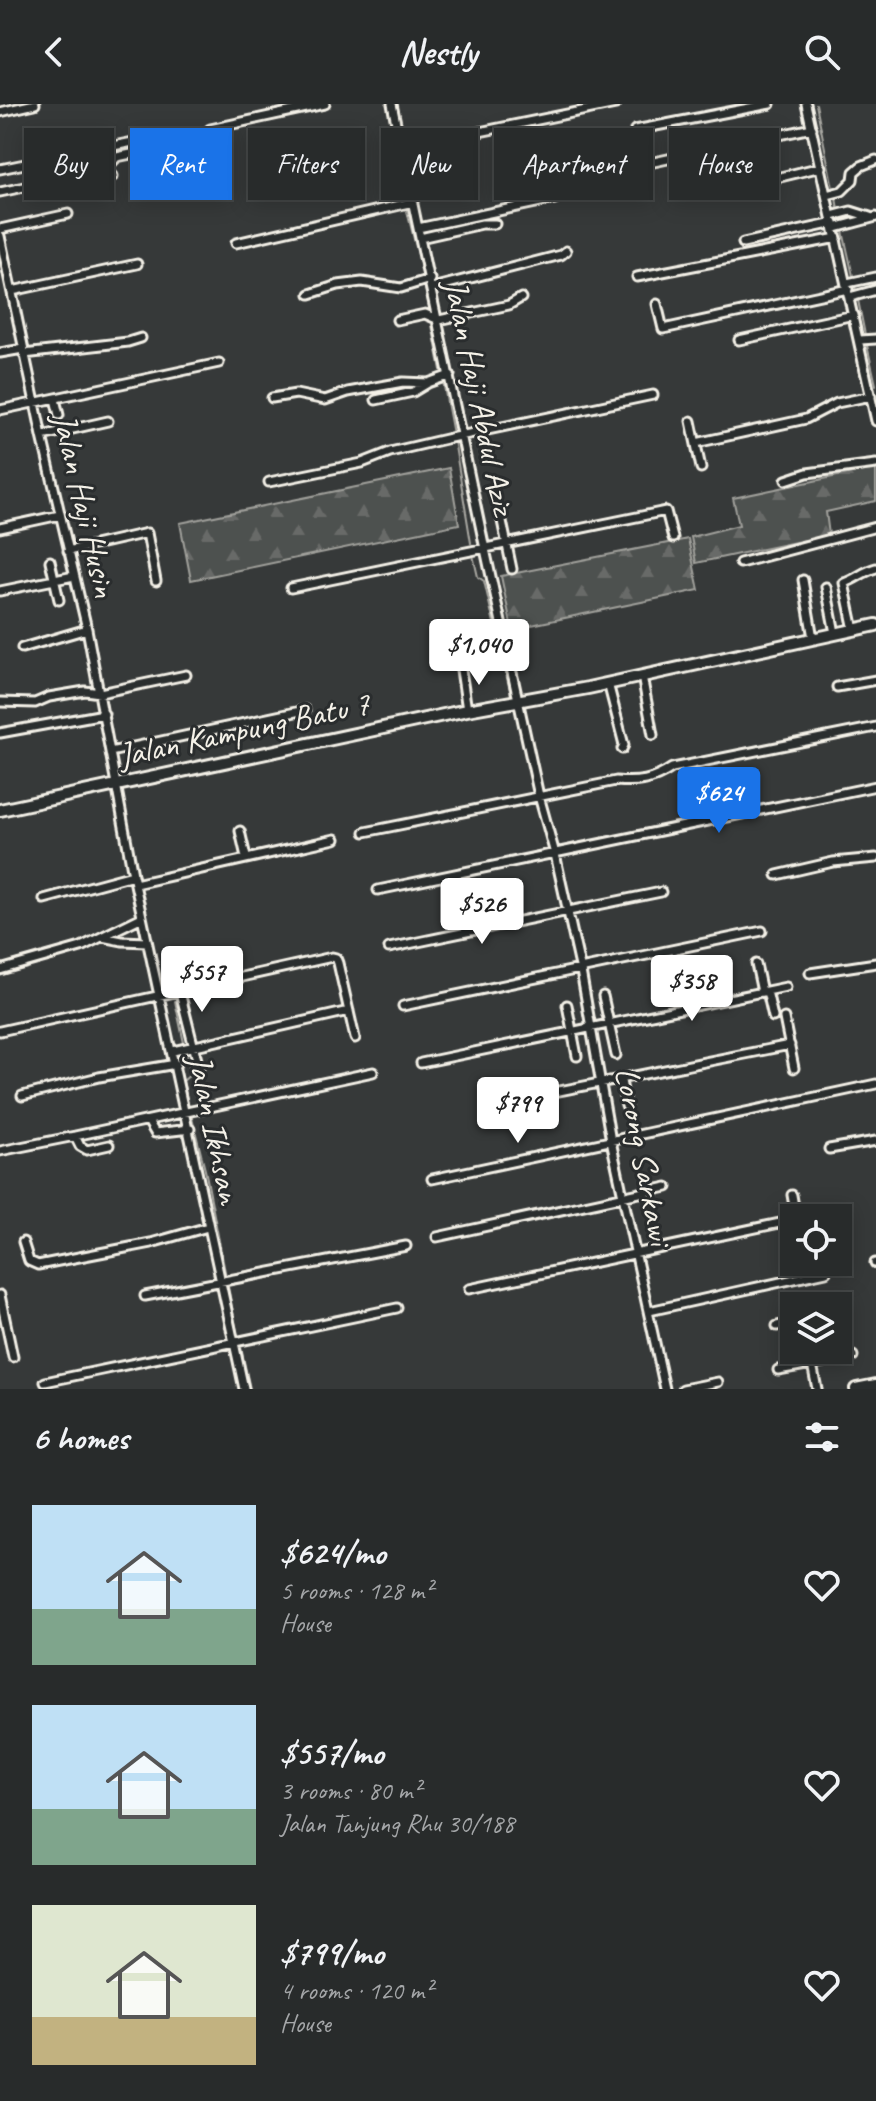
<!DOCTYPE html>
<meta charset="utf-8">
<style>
:root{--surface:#282b2b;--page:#343737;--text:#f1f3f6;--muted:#a5a7a9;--line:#444747;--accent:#1a73e8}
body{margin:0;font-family:Caveat,sans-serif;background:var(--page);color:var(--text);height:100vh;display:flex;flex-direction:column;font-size:30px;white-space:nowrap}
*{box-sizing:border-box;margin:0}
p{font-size:26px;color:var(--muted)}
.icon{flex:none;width:44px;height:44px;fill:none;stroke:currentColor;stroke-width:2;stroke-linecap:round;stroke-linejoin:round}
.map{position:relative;height:1285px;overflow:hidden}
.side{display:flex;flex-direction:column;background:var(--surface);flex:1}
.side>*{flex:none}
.hud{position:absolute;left:24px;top:24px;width:828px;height:72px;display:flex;gap:16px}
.buttons{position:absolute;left:780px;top:1100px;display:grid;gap:16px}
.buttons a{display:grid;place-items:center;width:72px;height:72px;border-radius:0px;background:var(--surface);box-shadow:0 4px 20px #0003,0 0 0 2px var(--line);font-size:40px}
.price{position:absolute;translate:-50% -68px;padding:0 18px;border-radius:8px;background:#fff;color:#222;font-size:26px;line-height:52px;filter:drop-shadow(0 2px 4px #0008)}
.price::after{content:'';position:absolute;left:50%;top:48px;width:24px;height:18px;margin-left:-12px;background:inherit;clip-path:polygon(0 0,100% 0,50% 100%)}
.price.active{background:var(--accent);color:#fff}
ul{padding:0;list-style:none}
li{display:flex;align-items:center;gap:24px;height:200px;padding:0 32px}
li span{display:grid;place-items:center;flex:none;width:224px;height:160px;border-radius:0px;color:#555}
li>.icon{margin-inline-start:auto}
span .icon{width:96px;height:96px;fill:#fffc;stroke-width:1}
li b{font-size:34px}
h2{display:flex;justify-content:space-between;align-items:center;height:96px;padding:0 32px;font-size:34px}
.tag{padding:0 28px;border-radius:0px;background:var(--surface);box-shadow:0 4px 20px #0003,0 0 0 2px var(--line);font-size:28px;line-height:72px}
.tag.active{background:var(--accent);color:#fff}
header{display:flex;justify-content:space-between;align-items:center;height:104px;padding:0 32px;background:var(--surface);font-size:36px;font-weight:800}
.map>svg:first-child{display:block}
.forest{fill:url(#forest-firs);stroke:#a1a19c;stroke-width:2}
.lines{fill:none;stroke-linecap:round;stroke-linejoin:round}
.stream{stroke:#a8a7a1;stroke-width:2}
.street-casing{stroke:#f4f1e8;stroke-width:13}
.secondary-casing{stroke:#f4f1e8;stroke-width:16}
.street{stroke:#2a2d2e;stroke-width:7}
.secondary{stroke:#2a2d2e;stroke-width:10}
.labels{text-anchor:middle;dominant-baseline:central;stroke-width:6;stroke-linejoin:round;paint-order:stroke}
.street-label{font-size:34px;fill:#f4f1e8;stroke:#2a2d2e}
</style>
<header><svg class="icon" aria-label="back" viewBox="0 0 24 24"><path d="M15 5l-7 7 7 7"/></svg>Nestly<svg class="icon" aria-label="search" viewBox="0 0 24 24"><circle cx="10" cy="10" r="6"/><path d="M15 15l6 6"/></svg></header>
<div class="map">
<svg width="876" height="1285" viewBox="0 0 876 1285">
<defs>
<pattern id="forest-firs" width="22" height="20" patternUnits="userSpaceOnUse" patternTransform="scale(2)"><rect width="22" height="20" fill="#4e514f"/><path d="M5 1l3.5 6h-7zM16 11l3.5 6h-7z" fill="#686a68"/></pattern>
</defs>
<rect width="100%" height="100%" fill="#363939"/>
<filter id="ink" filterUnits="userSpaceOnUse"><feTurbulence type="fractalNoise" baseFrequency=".0125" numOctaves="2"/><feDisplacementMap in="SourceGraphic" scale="16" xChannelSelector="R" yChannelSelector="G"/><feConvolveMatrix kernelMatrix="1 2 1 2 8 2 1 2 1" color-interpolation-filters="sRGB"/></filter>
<g filter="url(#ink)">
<path class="forest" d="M 449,364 L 459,420 L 191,476 L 180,419 Z
M 876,364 L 876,397 L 826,408 L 829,431 L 696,459 L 691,433 L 739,421 L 733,394 Z
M 688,435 L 699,486 L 512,525 L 501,472 Z"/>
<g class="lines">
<path class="stream" d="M 387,0 L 405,97
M 816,0 L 833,84
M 836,94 L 838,105
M 406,103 L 418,151
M 840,115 L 841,117
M 843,127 L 853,172
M 420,161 L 430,207
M 855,183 L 856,186
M 858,196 L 865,231
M 432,221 L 442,271
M 867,241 L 876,281
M 443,277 L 453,330
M 454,336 L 471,439
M 473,451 L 478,473 L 484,477 L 511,591
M 166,862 L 172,884
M 175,897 L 184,939
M 186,950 L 191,970 L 183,977 L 189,1004
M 191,1010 L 206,1070 L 226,1173
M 228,1183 L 238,1233
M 240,1239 L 250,1285"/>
<defs>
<path id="street" d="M 392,0 L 485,445 L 539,692 L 555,750 L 581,867 L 611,1037 L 665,1285
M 806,0 L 876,317
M 0,8 L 35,0
M 210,25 L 325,0
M 635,26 L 770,0
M 401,44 L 616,0
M 626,64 L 812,24
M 0,65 L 133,38
M 96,75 L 117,53 L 179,40
M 764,77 L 821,63
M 410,85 L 437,81 L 460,86
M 0,88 L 48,78 L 60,81 L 113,72
M 827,91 L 842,87 L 853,76 L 854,68 L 861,62 L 876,56
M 832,112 L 851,107 L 870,113
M 418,124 L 555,95
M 835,124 L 876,113
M 0,125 L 68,110
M 0,132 L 42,332 L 87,525 L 133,771 L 244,1285
M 420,134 L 482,120 L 495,120
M 236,139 L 413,98
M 743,139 L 834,119
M 637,173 L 837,134
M 847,179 L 876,173
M 432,184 L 561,151 L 566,147
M 12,187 L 137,160
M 310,190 L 338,181 L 362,178 L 401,184 L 430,175
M 850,193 L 876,186
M 657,200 L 663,225 L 848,185
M 397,216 L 425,210 L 439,216 L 509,201 L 521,194
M 739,236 L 854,211
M 860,236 L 876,235
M 0,249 L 23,245
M 24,250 L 128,238 L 141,234
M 272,294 L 296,290 L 325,296 L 348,288 L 403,278 L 428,279 L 450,271
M 55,295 L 59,311
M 376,296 L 413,288 L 428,279
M 0,306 L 219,259
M 691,317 L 701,364
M 42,332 L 108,317
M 696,339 L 806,315 L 837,299 L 871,292
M 786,376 L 807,369 L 876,360
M 269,378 L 362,359 L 390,348 L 450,334 L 653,291
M 502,417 L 512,465
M 0,424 L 60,411
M 68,447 L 147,429 L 156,477
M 50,457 L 59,496
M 740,459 L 876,423
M 803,476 L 813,534
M 826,483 L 835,529
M 291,484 L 666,407 L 673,434
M 0,487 L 74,472
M 854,526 L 844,479 C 856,475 864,467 876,464
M 22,544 L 87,525
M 461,566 L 467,606
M 642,572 L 653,631
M 608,579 L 624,641 L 622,645
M 837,583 L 876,576
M 0,598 L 35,599 L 49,593 L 85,587 L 100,589 L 186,571
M 0,629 L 104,610
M 110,648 L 305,606
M 240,727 L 246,753
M 365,728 L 616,677 C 638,679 653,677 672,664 L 876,623
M 777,771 L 833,758 L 876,754
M 135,780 L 335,735
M 378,786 L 876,682
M 44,795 L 133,771
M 102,833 L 122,837 L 147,838
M 389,844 L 661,788
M 756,860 L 762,888
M 174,864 L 199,964
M 0,866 L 81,843 L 142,813
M 810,869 L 876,859
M 767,887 L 773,913
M 603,892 L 616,951
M 567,901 L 577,952
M 403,902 L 762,827
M 784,914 L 794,964
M 0,927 L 332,853 L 336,854 L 338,859 L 355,934
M 173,947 L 349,907
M 421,959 L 786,883
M 621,977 L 626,1002
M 22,992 L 99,973 L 176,960
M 504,998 L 790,941
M 148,1017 L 155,1029 L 190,1025
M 75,1032 L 373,968
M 829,1045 L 876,1037
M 0,1047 L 75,1032 L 80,1042 L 87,1046 L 109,1041
M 432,1075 L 876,980
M 792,1091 L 796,1114
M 437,1133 L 667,1083
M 23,1138 L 29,1157 L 38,1161 L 151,1139 L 208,1123
M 875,1159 L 876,1159
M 469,1185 L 794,1116
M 0,1191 L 13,1253
M 145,1192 L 406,1142
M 649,1207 L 826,1168
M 777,1222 L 794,1218
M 812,1260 L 853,1252
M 778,1266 L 812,1260 L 817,1285
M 45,1278 L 397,1204
M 683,1285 L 718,1278"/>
<path id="secondary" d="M 0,706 L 467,606 L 588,584 L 876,521
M 856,1285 L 876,1281"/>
</defs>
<use href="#street" class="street-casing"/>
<use href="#secondary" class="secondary-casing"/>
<use href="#street" class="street"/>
<use href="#secondary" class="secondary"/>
</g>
</g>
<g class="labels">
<g class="street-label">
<text transform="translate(480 293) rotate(78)">Jalan Haji Abdul Aziz</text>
<text transform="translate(85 401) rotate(77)">Jalan Haji Husin</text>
<text transform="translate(244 625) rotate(-12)">Jalan Kampung Batu 7</text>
<text transform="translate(215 1025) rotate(78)">Jalan Ikhsan</text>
<text transform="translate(644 1052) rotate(79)">Lorong Sarkawi</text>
</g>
</g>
</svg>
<div class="buttons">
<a><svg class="icon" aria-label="locate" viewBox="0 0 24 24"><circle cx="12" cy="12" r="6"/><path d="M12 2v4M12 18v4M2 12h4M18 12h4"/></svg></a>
<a><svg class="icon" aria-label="layers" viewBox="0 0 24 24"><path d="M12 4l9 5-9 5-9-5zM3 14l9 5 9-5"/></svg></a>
</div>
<b class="price" style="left:479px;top:583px">$1,040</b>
<b class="price active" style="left:719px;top:731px">$624</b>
<b class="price" style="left:482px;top:842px">$526</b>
<b class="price" style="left:202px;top:910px">$557</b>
<b class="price" style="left:692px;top:919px">$358</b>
<b class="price" style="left:518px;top:1041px">$799</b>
<div class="hud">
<a class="tag">Buy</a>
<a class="tag active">Rent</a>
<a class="tag">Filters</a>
<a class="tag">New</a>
<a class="tag">Apartment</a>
<a class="tag">House</a>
</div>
</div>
<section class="side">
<h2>6 homes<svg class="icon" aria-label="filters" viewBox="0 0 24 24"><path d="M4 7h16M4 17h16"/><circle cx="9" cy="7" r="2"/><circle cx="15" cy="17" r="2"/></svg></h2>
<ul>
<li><span style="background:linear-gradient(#bfe0f5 65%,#7fa58c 0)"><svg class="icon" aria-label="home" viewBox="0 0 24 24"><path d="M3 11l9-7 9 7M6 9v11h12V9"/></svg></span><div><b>$624/mo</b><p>5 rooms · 128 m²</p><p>House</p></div><svg class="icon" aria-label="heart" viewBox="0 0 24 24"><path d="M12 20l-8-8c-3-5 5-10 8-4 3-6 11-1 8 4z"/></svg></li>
<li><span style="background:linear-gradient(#bfe0f5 65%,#7fa58c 0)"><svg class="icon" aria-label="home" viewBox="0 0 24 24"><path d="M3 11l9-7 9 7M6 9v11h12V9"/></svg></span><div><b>$557/mo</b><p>3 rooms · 80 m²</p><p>Jalan Tanjung Rhu 30/188</p></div><svg class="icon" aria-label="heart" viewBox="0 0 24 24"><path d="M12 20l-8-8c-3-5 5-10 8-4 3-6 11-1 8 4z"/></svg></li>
<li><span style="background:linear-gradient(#dfe7d0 70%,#c2b280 0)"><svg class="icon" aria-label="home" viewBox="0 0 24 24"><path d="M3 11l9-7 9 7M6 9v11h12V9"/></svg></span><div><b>$799/mo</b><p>4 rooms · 120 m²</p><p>House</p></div><svg class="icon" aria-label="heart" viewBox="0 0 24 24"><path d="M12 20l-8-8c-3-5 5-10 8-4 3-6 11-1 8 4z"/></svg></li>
</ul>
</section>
